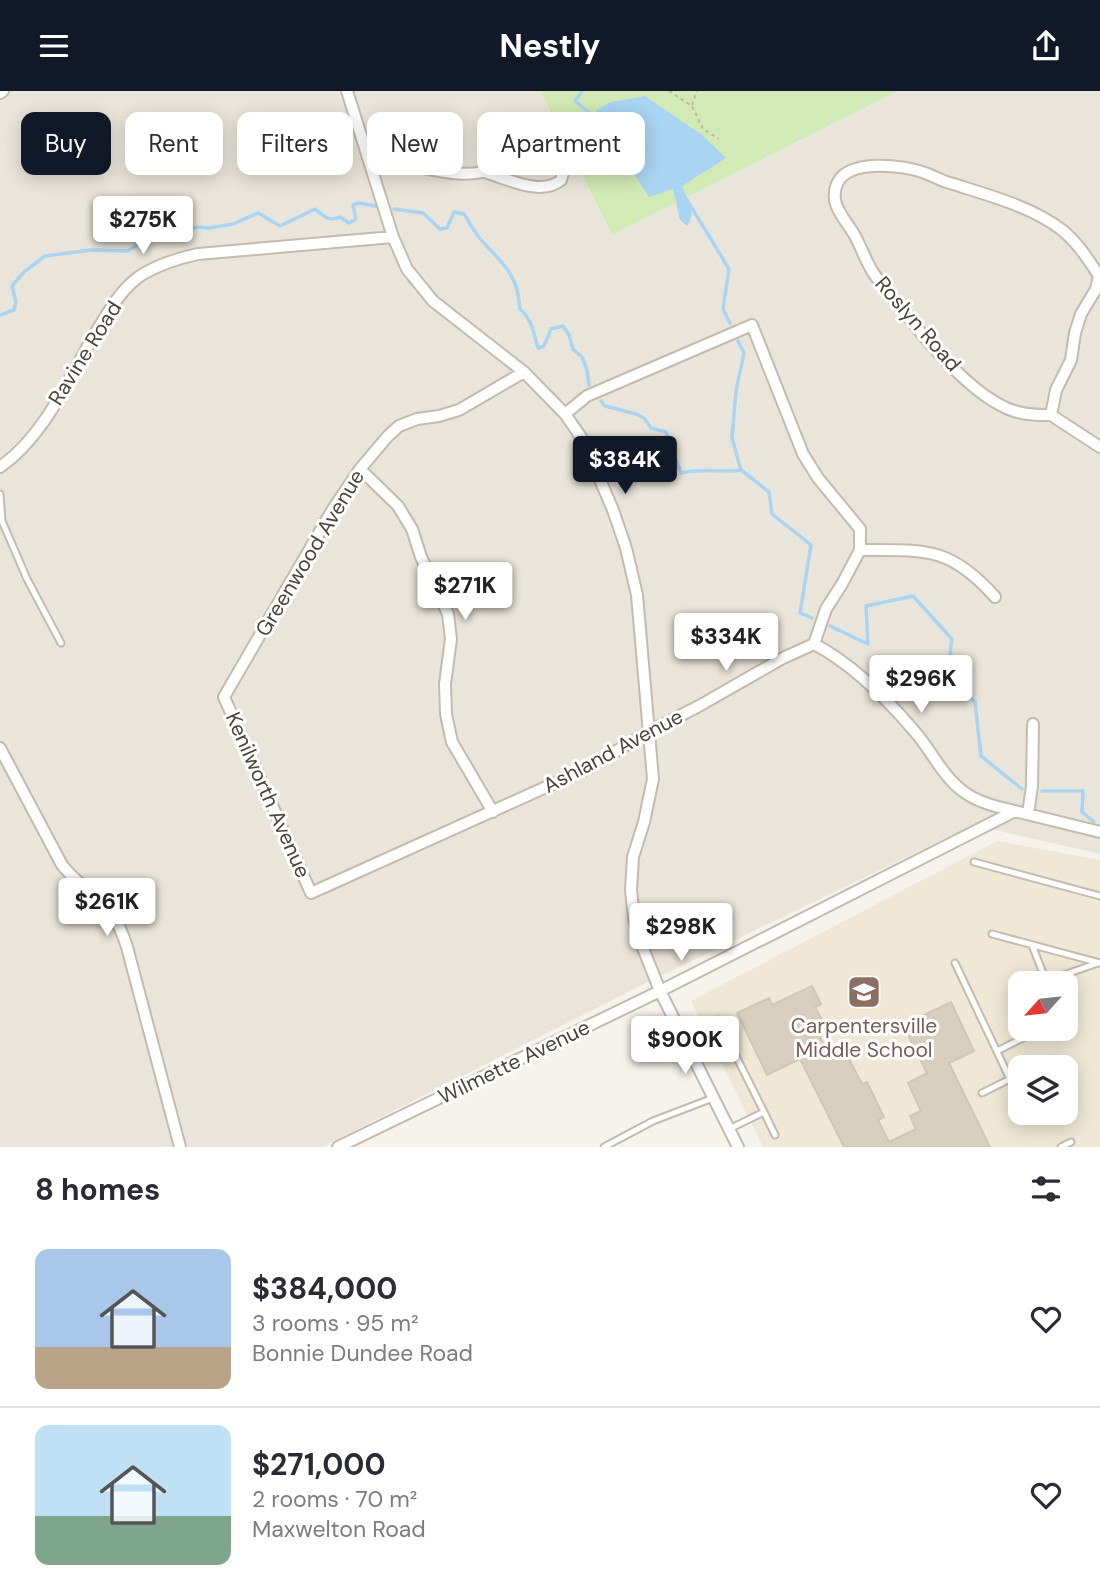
<!DOCTYPE html>
<meta charset="utf-8">
<style>
:root{--surface:#fff;--page:#f7f7f7;--text:#2b2b33;--muted:#7c7c81;--line:#e1e1e2;--accent:#111827}
body{margin:0;font-family:"DM Sans",sans-serif;background:var(--page);color:var(--text);height:100vh;display:flex;flex-direction:column;font-size:26px;white-space:nowrap}
*{box-sizing:border-box;margin:0}
p{font-size:23px;color:var(--muted)}
.icon{flex:none;width:38px;height:38px;fill:none;stroke:currentColor;stroke-width:2;stroke-linecap:round;stroke-linejoin:round}
.map{position:relative;height:1056px;overflow:hidden}
.drawer{display:flex;flex-direction:column;background:var(--surface);flex:1}
.drawer>*{flex:none}
.banner{position:absolute;left:21px;top:21px;width:700px;height:63px;display:flex;gap:14px}
.needle{width:46px;rotate:243deg}
.buttons{position:absolute;left:1008px;top:880px;display:grid;gap:14px}
.buttons a{display:grid;place-items:center;width:70px;height:70px;border-radius:14px;background:var(--surface);box-shadow:0 4px 18px #0003;font-size:35px}
.price{position:absolute;translate:-50% -60px;padding:0 16px;border-radius:7px;background:#fff;color:#222;font-size:23px;line-height:46px;filter:drop-shadow(0 2px 4px #0008)}
.price::after{content:'';position:absolute;left:50%;top:42px;width:21px;height:16px;margin-left:-10px;background:inherit;clip-path:polygon(0 0,100% 0,50% 100%)}
.price.current{background:var(--accent);color:#fff}
ul{padding:0;list-style:none}
li{display:flex;align-items:center;gap:21px;height:175px;padding:0 35px}
li+li{border-top:2px solid var(--line)}
li span{display:grid;place-items:center;flex:none;width:196px;height:140px;border-radius:14px;color:#555}
li>.icon{margin-inline-start:auto}
span .icon{width:84px;height:84px;fill:#fffc;stroke-width:1}
li b{font-size:30px}
h2{display:flex;justify-content:space-between;align-items:center;height:84px;padding:0 35px;font-size:30px}
.tag{padding:0 24px;border-radius:14px;background:var(--surface);box-shadow:0 4px 18px #0003;font-size:24px;line-height:63px}
.tag.current{background:var(--accent);color:#fff}
header{display:flex;justify-content:space-between;align-items:center;height:91px;padding:0 35px;background:var(--accent);color:#fff;font-size:32px;font-weight:700}
.map>svg:first-child{display:block}
.residential{fill:#eae5da}
.education{fill:#efe8d6;fill-rule:evenodd}
.green{fill:#d2eab5}
.water{fill:#a9d4f2}
.lines{fill:none;stroke-linecap:round;stroke-linejoin:round}
.stream{stroke:#a9d4f2;stroke-width:3.5}
.building{fill:#d8cfc1;stroke:#d3c7b4;stroke-width:2}
.lane-casing{stroke:#c2bbae;stroke-width:9}
.street-casing{stroke:#c2bbae;stroke-width:14}
.path{stroke:#c4b79f;stroke-width:2;stroke-dasharray:3.5 3.5;stroke-linecap:butt}
.lane{stroke:#fff;stroke-width:5}
.street{stroke:#fff;stroke-width:10}
.labels{text-anchor:middle;dominant-baseline:central;stroke-width:6;stroke-linejoin:round;paint-order:stroke}
.street-label{font-size:21px;fill:#4b4439;stroke:#fff}
.education-label{font-size:21px;fill:#785e54;stroke:#fff}
</style>
<header><svg class="icon" aria-label="menu" viewBox="0 0 24 24"><path d="M4 6h16M4 12h16M4 18h16"/></svg>Nestly<svg class="icon" aria-label="share" viewBox="0 0 24 24"><path d="M12 15V3M7 8l5-5 5 5M5 13v7h14v-7"/></svg></header>
<div class="map">
<svg width="1100" height="1056" viewBox="0 0 1100 1056">
<rect width="100%" height="100%" fill="#f6f3ec"/>
<path class="residential" d="M 0,0 L 540,0 L 612,144 L 898,0 L 1100,0 L 1100,763 L 973,734 L 644,893 L 322,1056 L 0,1056 Z"/>
<path class="education" d="M 997,750 L 1100,769 L 1100,1056 L 763,1056 L 691,910 ZM 1020,892 L 1066,892 L 1066,938 L 1020,938 ZM 1020,976 L 1066,976 L 1066,1022 L 1020,1022 Z"/>
<path class="green" d="M 540,0 L 898,0 L 612,144 Z"/>
<path class="water" d="M 645,5 L 702,44 L 726,67 L 682,95 C 687,109 698,122 687,135 L 680,129 L 673,98 L 649,106 L 597,26 L 596,19 L 611,11 Z"/>
<g class="lines">
<path class="stream" d="M 582,0 L 575,10 L 604,34
M 687,109 L 729,178 L 723,218 L 730,232
M 394,118 L 423,122 L 440,138 L 447,137 L 454,121 L 464,123 C 470,132 475,143 483,151 C 504,174 518,184 520,218 C 533,230 533,241 538,257 L 544,255 L 551,238 L 563,235 L 569,244 L 573,258 L 582,266 L 587,279 L 589,294
M 0,224 L 14,219 L 16,211 L 12,195 L 24,181 L 45,165 L 91,159 L 127,160 L 143,151 L 148,142 L 158,140 L 172,146 L 197,136 L 209,137 L 233,133 L 258,122 L 280,135 L 315,118 C 324,125 329,131 340,126 L 349,132 L 356,128 L 353,114 L 359,112 L 376,115
M 738,250 L 744,262 L 736,300 L 732,347 L 741,379 L 769,401 L 772,423 L 811,454 L 800,522 L 812,527
M 601,310 L 605,315 L 636,323 L 644,327 L 651,337 L 666,341 L 681,382 C 701,377 720,382 741,379
M 830,535 L 868,553 L 866,515 L 913,505 L 952,548 C 946,578 953,590 975,611 L 981,665 L 1022,698
M 1042,700 L 1083,700 L 1082,721 L 1094,731"/>
</g>
<path class="building" d="M 812,895 L 821,913 L 815,916 L 821,927 L 815,930 L 814,934 L 824,954 L 831,951 L 834,958 L 842,954 L 862,993 L 867,991 L 884,1026 L 878,1029 L 889,1051 L 916,1038 L 910,1025 L 921,1020 L 908,992 L 927,982 L 903,934 L 951,911 L 974,960 L 949,972 L 990,1056 L 844,1056 L 800,968 L 767,984 L 737,922 L 769,907 L 772,914 Z"/>
<g class="lines">
<defs>
<path id="lane" d="M 0,403 L 2,430 L 27,488 L 61,552
M 974,771 L 1100,805
M 992,843 L 1100,872
M 1032,854 L 1046,890 L 1098,872
M 955,872 L 1010,988
M 718,929 L 764,1021 L 729,1038
M 997,960 L 1025,946
M 1033,976 L 1036,975
M 982,1002 L 1020,983
M 764,1021 L 775,1044
M 604,1056 L 653,1030 L 713,1007
M 1061,1056 L 1071,1051"/>
<path id="street" d="M 347,0 L 393,146 L 407,178 L 433,210 L 524,281 L 565,323 L 583,349 L 613,419 L 626,457 L 637,504 L 653,688 L 644,731 L 633,766 L 631,799 L 634,827 L 641,852 L 660,900 L 738,1056
M 0,2 L 3,0
M 366,59 C 400,69 448,89 482,81 C 499,77 525,49 539,52 C 550,54 560,70 564,79 L 561,89 C 541,106 506,87 484,81
M 1099,185 L 1096,198 L 1081,223 L 1075,242 L 1071,269 L 1056,299 L 1051,324 L 1100,356
M 524,281 L 459,319 L 439,325 L 417,328 L 399,335 L 388,345 L 360,378 L 333,418 L 224,606 L 311,802 L 586,678 L 650,640 L 699,615 L 783,567 L 814,553
M 565,323 L 587,305 L 752,234 L 803,363 L 818,387 L 860,438 L 860,459 L 842,493 L 826,518 L 814,553
M 1051,324 C 1038,324 1026,324 1014,320 C 971,306 921,243 894,208 C 888,200 880,192 874,183 C 866,171 862,158 855,145 C 846,128 828,114 837,93 C 848,67 904,74 925,82 C 934,85 941,90 950,92 C 987,104 1031,115 1062,139 C 1078,152 1088,168 1099,185
M 0,376 C 45,345 69,286 96,241 C 109,220 122,196 143,183 C 160,173 179,167 198,163 L 393,146
M 360,378 L 398,415 L 412,438 L 421,466 L 448,523 L 451,548 L 445,593 L 446,623 L 452,651 L 493,721
M 860,459 C 924,459 950,455 995,506
M 814,553 C 853,573 888,609 916,642 C 932,661 944,687 964,701 C 979,712 998,716 1015,720
M 0,657 L 62,774 C 76,792 95,803 110,821 C 118,831 123,843 127,856 L 180,1056
M 1028,723 L 1032,695 L 1033,633
M 338,1056 L 660,900 L 1015,720 L 1100,741"/>
</defs>
<use href="#lane" class="lane-casing"/>
<use href="#street" class="street-casing"/>
<path class="path" d="M 669,0 L 692,15 L 703,38 L 719,48
M 692,14 L 697,0"/>
<use href="#lane" class="lane"/>
<use href="#street" class="street"/>
</g>
<defs>
<symbol id="school-square" viewBox="-11 -11 22 22"><rect x="-9" y="-9" width="18" height="18" rx="4" fill="#8d6e63" stroke="#fff"/><path d="M0-5L7-2L0 1L-7-2ZM-4 1L0 2.5L4 1V4Q0 6-4 4Z" fill="#fff"/></symbol>
</defs>
<g fill-rule="evenodd">
<use href="#school-square" x="845" y="882" width="38" height="38"/>
</g>
<g class="labels">
<g class="street-label">
<text transform="translate(918 233) rotate(49)">Roslyn Road</text>
<text transform="translate(85 262) rotate(-58)">Ravine Road</text>
<text transform="translate(310 462) rotate(-59)">Greenwood Avenue</text>
<text transform="translate(613 660) rotate(-28)">Ashland Avenue</text>
<text transform="translate(268 704) rotate(66)">Kenilworth Avenue</text>
<text transform="translate(514 971) rotate(-26)">Wilmette Avenue</text>
</g>
<g class="education-label">
<text x="864" y="935">Carpentersville<tspan x="864" dy="24">Middle School</tspan></text>
</g>
</g>
</svg>
<div class="buttons">
<a><svg class="needle" viewBox="-14 -14 28 28"><path d="M0-13l5 13h-10z" fill="#e53935"/><path d="M0 13l5-13h-10z" fill="#7c7c81"/></svg></a>
<a><svg class="icon" aria-label="layers" viewBox="0 0 24 24"><path d="M12 4l9 5-9 5-9-5zM3 14l9 5 9-5"/></svg></a>
</div>
<b class="price" style="left:143px;top:165px">$275K</b>
<b class="price current" style="left:625px;top:405px">$384K</b>
<b class="price" style="left:465px;top:531px">$271K</b>
<b class="price" style="left:726px;top:582px">$334K</b>
<b class="price" style="left:921px;top:624px">$296K</b>
<b class="price" style="left:107px;top:847px">$261K</b>
<b class="price" style="left:681px;top:872px">$298K</b>
<b class="price" style="left:685px;top:985px">$900K</b>
<div class="banner">
<a class="tag current">Buy</a>
<a class="tag">Rent</a>
<a class="tag">Filters</a>
<a class="tag">New</a>
<a class="tag">Apartment</a>
</div>
</div>
<section class="drawer">
<h2>8 homes<svg class="icon" aria-label="filters" viewBox="0 0 24 24"><path d="M4 7h16M4 17h16"/><circle cx="9" cy="7" r="2"/><circle cx="15" cy="17" r="2"/></svg></h2>
<ul>
<li><span style="background:linear-gradient(#a9c7e8 70%,#b9a48a 0)"><svg class="icon" aria-label="home" viewBox="0 0 24 24"><path d="M3 11l9-7 9 7M6 9v11h12V9"/></svg></span><div><b>$384,000</b><p>3 rooms · 95 m²</p><p>Bonnie Dundee Road</p></div><svg class="icon" aria-label="heart" viewBox="0 0 24 24"><path d="M12 20l-8-8c-3-5 5-10 8-4 3-6 11-1 8 4z"/></svg></li>
<li><span style="background:linear-gradient(#bfe0f5 65%,#7fa58c 0)"><svg class="icon" aria-label="home" viewBox="0 0 24 24"><path d="M3 11l9-7 9 7M6 9v11h12V9"/></svg></span><div><b>$271,000</b><p>2 rooms · 70 m²</p><p>Maxwelton Road</p></div><svg class="icon" aria-label="heart" viewBox="0 0 24 24"><path d="M12 20l-8-8c-3-5 5-10 8-4 3-6 11-1 8 4z"/></svg></li>
</ul>
</section>
